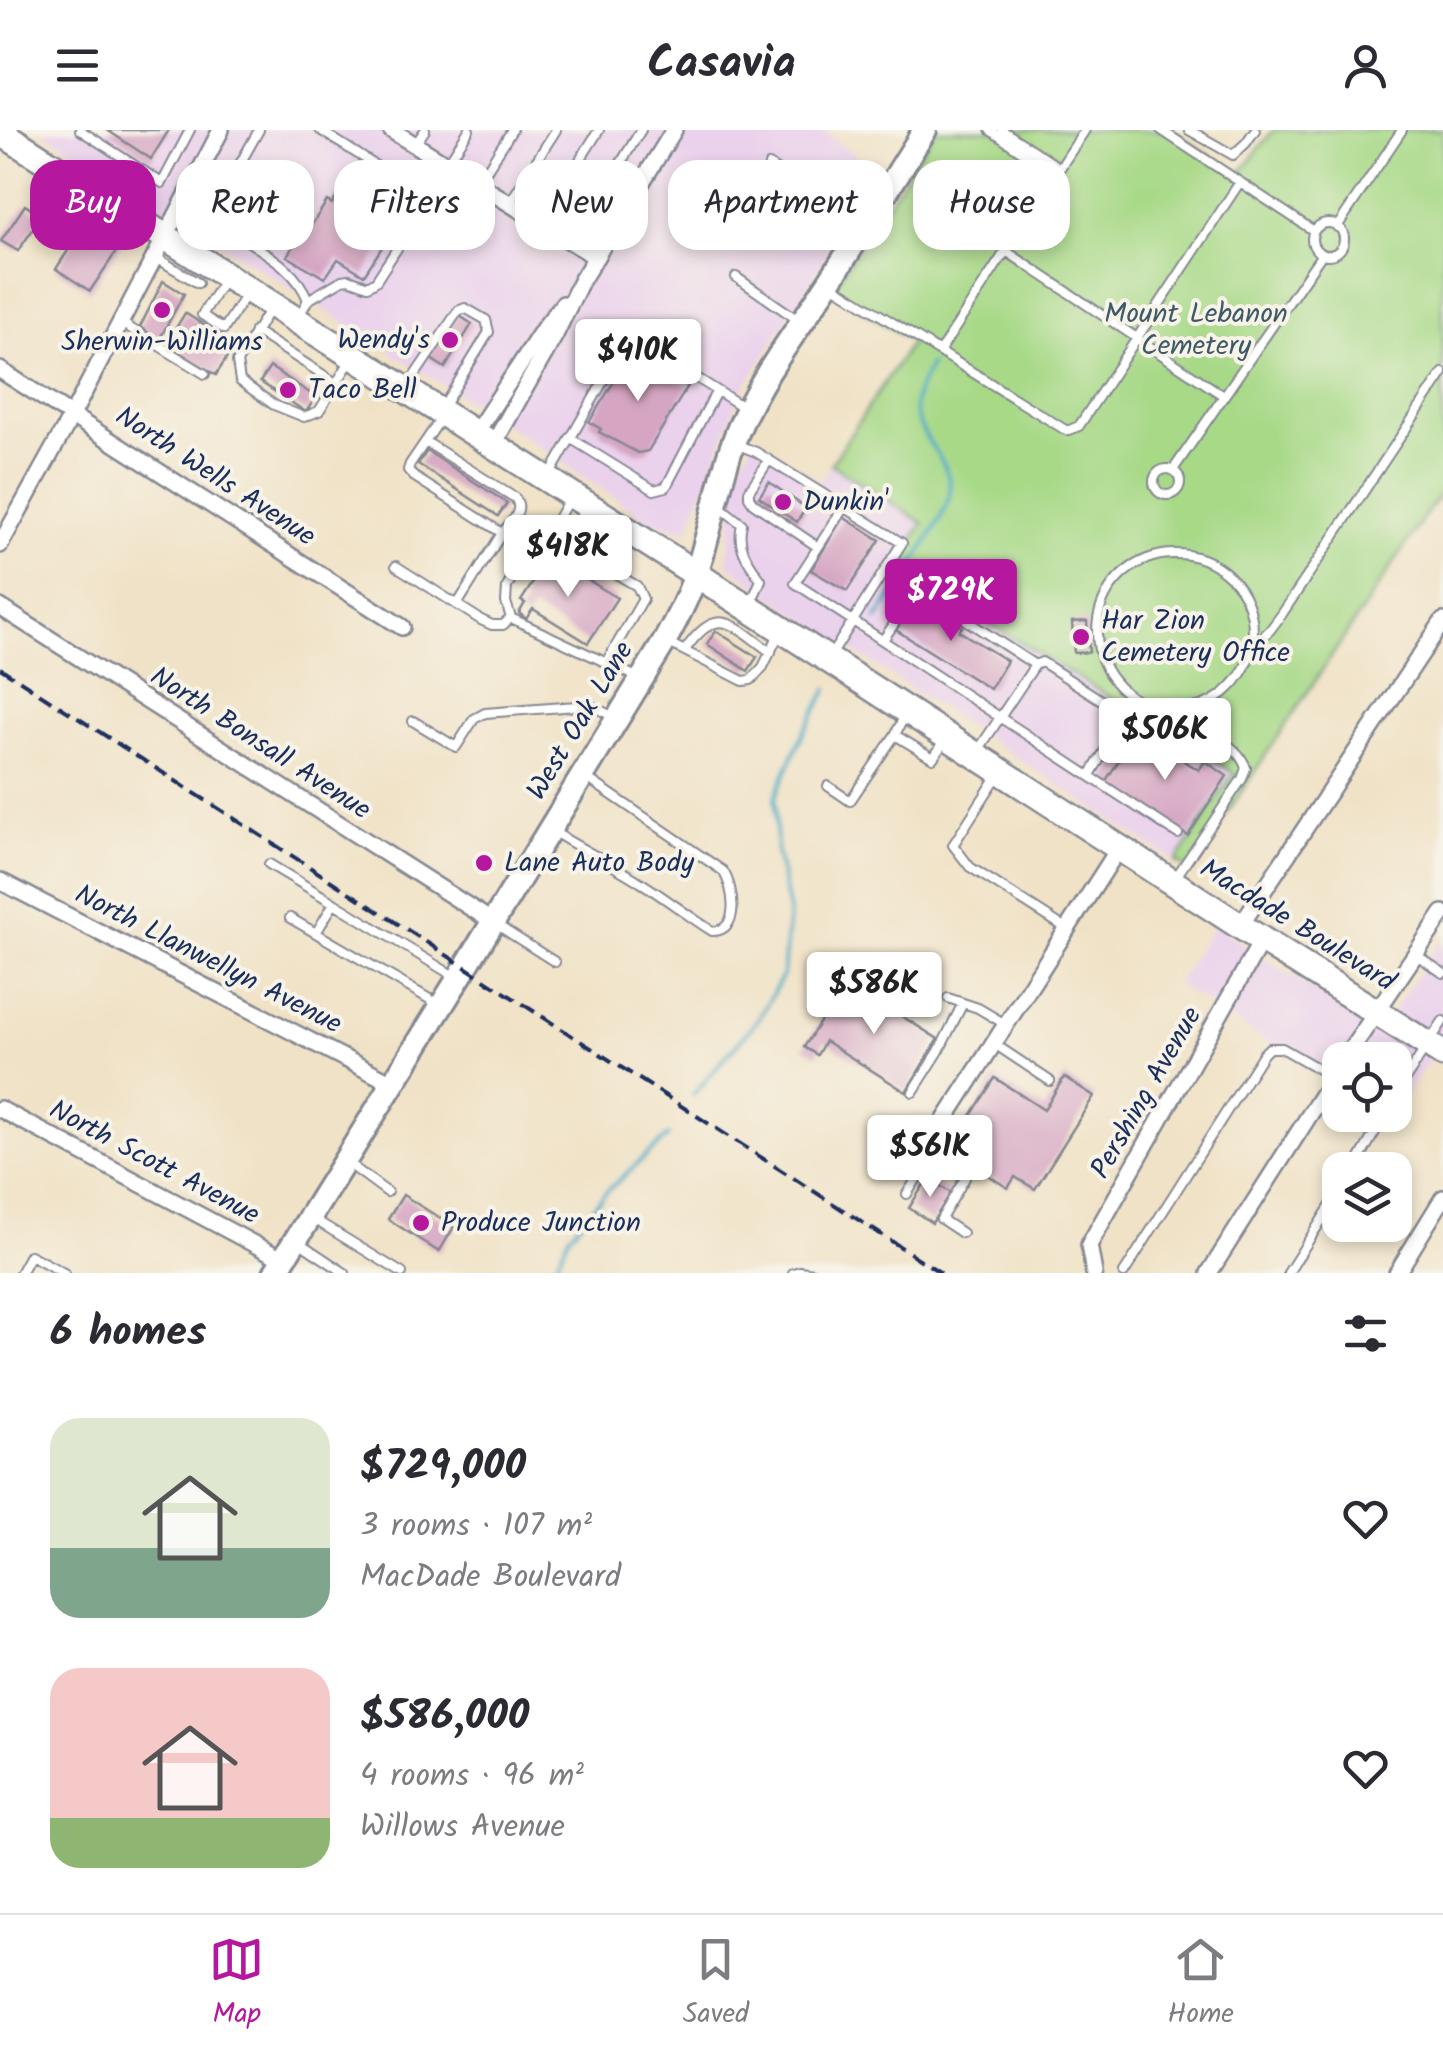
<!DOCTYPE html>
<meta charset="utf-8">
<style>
:root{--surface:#fff;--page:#f7f7f7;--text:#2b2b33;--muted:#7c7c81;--line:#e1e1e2;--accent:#b5179e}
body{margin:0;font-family:Kalam,sans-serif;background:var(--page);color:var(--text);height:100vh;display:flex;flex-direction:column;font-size:38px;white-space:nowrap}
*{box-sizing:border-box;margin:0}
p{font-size:32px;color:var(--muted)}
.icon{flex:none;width:55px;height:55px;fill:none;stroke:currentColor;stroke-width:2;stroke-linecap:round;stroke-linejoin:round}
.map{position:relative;height:1143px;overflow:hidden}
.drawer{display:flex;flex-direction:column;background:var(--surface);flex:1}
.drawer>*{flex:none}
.banner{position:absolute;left:30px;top:30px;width:1385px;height:90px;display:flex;gap:20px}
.controls{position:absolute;left:1322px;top:912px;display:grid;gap:20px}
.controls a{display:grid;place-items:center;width:90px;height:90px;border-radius:20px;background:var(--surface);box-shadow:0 5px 15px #0003;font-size:50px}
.price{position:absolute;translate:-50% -85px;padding:0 22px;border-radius:10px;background:#fff;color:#222;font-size:32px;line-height:65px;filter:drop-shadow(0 2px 5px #0008)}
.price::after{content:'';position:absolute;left:50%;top:60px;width:30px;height:22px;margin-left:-15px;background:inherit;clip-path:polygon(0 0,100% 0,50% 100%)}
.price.current{background:var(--accent);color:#fff}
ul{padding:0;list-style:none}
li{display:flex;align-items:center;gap:30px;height:250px;padding:0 50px}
li span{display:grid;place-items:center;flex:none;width:280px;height:200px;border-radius:30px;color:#555}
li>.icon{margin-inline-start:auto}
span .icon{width:120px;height:120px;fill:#fffc;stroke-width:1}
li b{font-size:42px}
h2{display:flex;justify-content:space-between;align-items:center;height:120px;padding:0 50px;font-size:42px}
.pill{padding:0 35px;border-radius:30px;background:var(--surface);box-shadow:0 5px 15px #0003;font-size:35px;line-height:90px}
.pill.current{background:var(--accent);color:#fff}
header{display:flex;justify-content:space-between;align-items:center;height:130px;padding:0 50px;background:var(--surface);font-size:45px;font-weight:600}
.menu{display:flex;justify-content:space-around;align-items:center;height:140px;border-top:2px solid var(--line);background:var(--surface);font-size:28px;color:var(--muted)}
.menu a{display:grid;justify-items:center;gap:5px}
.menu .current{color:var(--accent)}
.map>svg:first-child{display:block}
.built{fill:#ead1ec}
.green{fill:#a7d987;stroke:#618472;stroke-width:2.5}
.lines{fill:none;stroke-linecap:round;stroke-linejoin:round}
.stream{stroke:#44a8c4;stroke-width:4}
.building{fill:#d5a5c2}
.service-casing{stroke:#868892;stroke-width:12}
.minor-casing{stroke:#868892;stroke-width:20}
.secondary-casing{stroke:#868892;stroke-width:28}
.primary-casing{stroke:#868892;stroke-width:30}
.service{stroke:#fff;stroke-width:8}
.minor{stroke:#fff;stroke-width:15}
.secondary{stroke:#fff;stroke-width:22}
.primary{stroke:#fff;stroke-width:25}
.rail{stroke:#1b2f5e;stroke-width:4;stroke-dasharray:15 8;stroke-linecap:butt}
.poi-dot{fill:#b5179e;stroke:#f7f3e8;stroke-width:4}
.labels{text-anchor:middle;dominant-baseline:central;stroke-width:8;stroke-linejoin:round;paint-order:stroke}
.park-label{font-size:28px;fill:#3e5a68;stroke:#f7f3e8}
.poi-label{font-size:28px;fill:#1b2f5e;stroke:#f7f3e8;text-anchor:start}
.street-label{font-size:28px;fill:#1b2f5e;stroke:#f7f3e8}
</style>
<header><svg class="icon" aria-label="menu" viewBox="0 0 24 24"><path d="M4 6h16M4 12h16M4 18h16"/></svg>Casavia<svg class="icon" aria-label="person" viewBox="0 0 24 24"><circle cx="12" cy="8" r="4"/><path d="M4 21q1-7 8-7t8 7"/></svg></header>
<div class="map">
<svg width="1443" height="1143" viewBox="0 0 1443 1143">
<rect width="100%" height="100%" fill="#f7f3e8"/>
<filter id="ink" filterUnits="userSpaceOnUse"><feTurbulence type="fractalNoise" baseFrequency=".01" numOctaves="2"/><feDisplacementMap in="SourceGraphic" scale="20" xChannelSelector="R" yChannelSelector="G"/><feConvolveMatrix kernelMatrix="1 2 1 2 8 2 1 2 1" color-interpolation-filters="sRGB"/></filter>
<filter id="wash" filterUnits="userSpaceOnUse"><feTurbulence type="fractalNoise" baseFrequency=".0048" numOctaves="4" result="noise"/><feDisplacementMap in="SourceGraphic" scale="40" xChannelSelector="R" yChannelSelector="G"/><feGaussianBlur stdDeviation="2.25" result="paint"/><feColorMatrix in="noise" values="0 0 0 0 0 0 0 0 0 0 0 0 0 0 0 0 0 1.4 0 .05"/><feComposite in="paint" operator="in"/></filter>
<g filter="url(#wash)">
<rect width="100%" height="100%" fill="#f0e2c6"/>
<path class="built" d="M 41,0 L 821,0 L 879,42 L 740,264 L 688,401 L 649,391 L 517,302 Z
M 756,307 L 820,352 L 831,334 L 924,394 L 896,438 L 1234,644 L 1176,732 L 774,469 L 727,433 L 737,340 Z
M 1214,795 L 1379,903 L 1440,811 L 1443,813 L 1443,909 L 1397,978 L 1395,978 L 1395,930 L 1340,930 L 1340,958 L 1176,854 Z"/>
<path class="green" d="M 935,0 L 1171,0 L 1239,45 L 1273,0 L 1443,0 L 1443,359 L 1189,740 L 1176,732 L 1234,643 L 896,437 L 923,393 L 831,334 L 912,211 L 831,161 Z"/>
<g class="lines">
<path class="stream" d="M 877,489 C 892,465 948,386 950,363 C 952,330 919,310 915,279 C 913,265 924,247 930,235
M 693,965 L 759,888 L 783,845 L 789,782 L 777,723 L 775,667 L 801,607 L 828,559
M 552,1143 L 570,1104 L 607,1061 L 668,1006"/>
</g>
<g id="blocks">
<path class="building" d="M 107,0 L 169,0 L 151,29 Z
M 356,38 L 410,74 L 364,145 L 338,129 L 325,148 L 287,126 L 300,105 L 304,107 L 327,71 L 332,74 Z
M 25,75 L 42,86 L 18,121 L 1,111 Z
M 88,90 L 122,113 L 90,161 L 56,139 Z
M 163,151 L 184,164 L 159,210 L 140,197 Z
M 185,183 L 235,215 L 216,245 L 166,214 Z
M 455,183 L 472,194 L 445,238 L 428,227 Z
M 632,222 L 688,256 L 648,321 L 638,323 L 599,302 L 601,299 L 589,292 Z
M 270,237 L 316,267 L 306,282 L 260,252 Z
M 427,321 L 507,373 L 498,386 L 418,334 Z
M 769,352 L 806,378 L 797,392 L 759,367 Z
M 843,387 L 880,410 L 847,461 L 811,440 Z
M 550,426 L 617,468 L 588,513 L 533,479 L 526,489 L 519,483 L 525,473 L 521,471 Z
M 916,469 L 962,497 L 959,501 L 1007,531 L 990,559 L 896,500 Z
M 1087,491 L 1089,522 L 1074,523 L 1072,492 Z
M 716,501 L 757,527 L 748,541 L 707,514 Z
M 1137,602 L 1199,640 L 1205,631 L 1227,646 L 1188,706 L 1105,652 Z
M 846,851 L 938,909 L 906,962 L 825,911 L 817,925 L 804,917 Z
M 1064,947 L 1094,966 L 1035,1059 L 1015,1047 L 1008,1058 L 949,1020 L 995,948 L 1044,980 Z
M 928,1048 L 951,1063 L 932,1093 L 909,1078 Z
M 403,1065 L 454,1097 L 439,1122 L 388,1089 Z"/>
</g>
</g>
<g filter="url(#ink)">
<use href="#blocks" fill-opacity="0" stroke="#868892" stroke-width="2.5"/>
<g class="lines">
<defs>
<path id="service" d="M 80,0 L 162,53 L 190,0
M 259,0 L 214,80 L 214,87 C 244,115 293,129 308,170
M 990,0 L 1056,45
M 1002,0 L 1060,38
M 1161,0 L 1314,101
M 1189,0 L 1233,25 L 1246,13 L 1255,0
M 415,15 L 425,0
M 447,34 L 469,0
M 769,35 L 858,97
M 478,54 L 512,0
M 510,72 L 556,0
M 540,93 L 599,0
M1312 109a16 16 0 1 1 32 0a16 16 0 1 1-32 0Z
M 1337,97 L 1402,0
M 573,111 L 641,0
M 1006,121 L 1224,266
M 155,127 L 198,153
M 736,147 L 798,190
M 225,149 L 202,185 L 224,199 L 247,163
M 832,155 L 1067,301 L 1079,296 L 1240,52
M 269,180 L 237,232 L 240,251 L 274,275 L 304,287 L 319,281 L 351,230
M 299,186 L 308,170 L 342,150 L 349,149 L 368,156 L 376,151 L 423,78 L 420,64 L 320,0
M 120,192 L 205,244
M 255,201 L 336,253
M 940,221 L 1085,0
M 409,254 L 458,181 L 465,178 L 486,190 L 489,202 L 443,277
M 570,308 L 654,360 L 666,357 L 716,262
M 426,312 L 515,368 C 525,381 510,393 502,403 L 413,346 L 408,340 L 410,334 L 442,287
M 738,315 L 756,322 L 902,413 L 830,527
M 769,330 L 749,361 L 749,367 L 753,373 L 818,417
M1154 352a13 13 0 1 1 26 0a13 13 0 1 1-26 0Z
M 1173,340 L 1322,124
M 549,346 L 624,215 L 635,209 L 743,277
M 569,369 L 552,399 L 526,422 L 507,457 L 506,472 L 511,488 L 639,548
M 719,376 L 742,394 C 736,417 749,433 761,450 L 751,473
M 844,377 L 795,453 L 1178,704
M 552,399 L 599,434 L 637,456 L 643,469 L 606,533
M 502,403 L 540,408
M 506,406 L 526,422
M1097 502a78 78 0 1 1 156 0a78 78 0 1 1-156 0Z
M 396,436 L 481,490 L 492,495 L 503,495 L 511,488
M 457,475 L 502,403
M 883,510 L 918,459 L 1035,535 L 977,622
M 669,513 L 743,551 L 751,550 L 763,537 L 779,504
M 1252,517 L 1270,500 L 1282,484 L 1443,243
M 685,520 C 719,472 732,495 771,522
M 1035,535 L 1042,532 L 1126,586 L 1090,645
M 413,591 L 456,617 L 474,589 L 485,583 L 590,575 L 614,587
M 895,605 L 933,628 L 945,611
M 998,645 L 953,715 L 970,737 L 1067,799
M 828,656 L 850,671 L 895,605 L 905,585
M 551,700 C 580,719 611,733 640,752 C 664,767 687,785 712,801 C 741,802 734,758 723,741 L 587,648
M 269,734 L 334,773
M 1176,747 L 1242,649 L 1246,638 C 1237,610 1201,606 1187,580
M 290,788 L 438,874
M 497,795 L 555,832
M 316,803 L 334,773 L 457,848
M 1415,824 L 1443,843
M 864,852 L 915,882 L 930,857
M 948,868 L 978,878 L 1005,894
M 993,913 L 1050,951
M 913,962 L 939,921 L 963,873
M 1395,965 L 1443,891
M 930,1013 L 931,1026 L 965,1048 L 941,1089 L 962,1103
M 349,1034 L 387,1062
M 1353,1040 L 1385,985
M 907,1064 L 931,1026
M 312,1088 L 402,1143
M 300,1113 L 345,1143
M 20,1143 L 30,1125 L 64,1143
M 793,1143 L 800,1141 L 813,1143
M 1124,1143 L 1263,924 L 1269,918 L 1282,918 L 1340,951
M 1288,1143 L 1340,1061"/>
<path id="minor" d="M 391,0 L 596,127
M 0,240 L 402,497
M 475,304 L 544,198 L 563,174
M 493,315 L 555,205 L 581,151 L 674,0
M 0,415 L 72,285 L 221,0
M 0,477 L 493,792
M 0,751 L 394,954
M 1240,796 L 1443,491
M 1344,930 L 1443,783
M 0,979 L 284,1130
M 930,1013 L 1119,718
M 1094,1143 L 1089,1115 L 1262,810
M 1209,1143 L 1340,937
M 1397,1143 L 1443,1068"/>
<path id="secondary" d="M 275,1143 L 465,838 L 663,514 C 677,489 690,464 698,438 C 713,392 720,343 739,298 C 761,246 796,202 827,155 C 861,104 892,52 925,0"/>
<path id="primary" d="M 0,2 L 668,426 L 1240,796 L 1443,924"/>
</defs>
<use href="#service" class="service-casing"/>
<use href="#minor" class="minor-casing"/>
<use href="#secondary" class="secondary-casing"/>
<use href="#primary" class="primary-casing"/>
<use href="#service" class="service"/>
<use href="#minor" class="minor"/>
<use href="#secondary" class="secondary"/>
<use href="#primary" class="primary"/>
<path class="rail" d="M 0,538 L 941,1143"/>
</g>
</g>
<g class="poi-dot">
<circle cx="162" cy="180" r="10"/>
<circle cx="450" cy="210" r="10"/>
<circle cx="288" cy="260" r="10"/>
<circle cx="783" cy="372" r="10"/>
<circle cx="1081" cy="507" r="10"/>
<circle cx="484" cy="733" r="10"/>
<circle cx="421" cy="1093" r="10"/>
</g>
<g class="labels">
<g class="park-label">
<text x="1196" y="184">Mount Lebanon<tspan x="1196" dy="32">Cemetery</tspan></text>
</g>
<g class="poi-label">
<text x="430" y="210" text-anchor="end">Wendy's</text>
<text x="162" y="212" text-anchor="middle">Sherwin-Williams</text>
<text x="308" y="260">Taco Bell</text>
<text x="803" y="372">Dunkin'</text>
<text x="1101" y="491">Har Zion<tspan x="1101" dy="32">Cemetery Office</tspan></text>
<text x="504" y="733">Lane Auto Body</text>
<text x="441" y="1093">Produce Junction</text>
</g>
<g class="street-label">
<text transform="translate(215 347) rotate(33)">North Wells Avenue</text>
<text transform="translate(581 591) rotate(-59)">West Oak Lane</text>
<text transform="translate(260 614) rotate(33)">North Bonsall Avenue</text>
<text transform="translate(1297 796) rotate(32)">Macdade Boulevard</text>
<text transform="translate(208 830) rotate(27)">North Llanwellyn Avenue</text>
<text transform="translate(1147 963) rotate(-60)">Pershing Avenue</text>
<text transform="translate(154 1033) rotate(28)">North Scott Avenue</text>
</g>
</g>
</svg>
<div class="controls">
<a><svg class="icon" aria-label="locate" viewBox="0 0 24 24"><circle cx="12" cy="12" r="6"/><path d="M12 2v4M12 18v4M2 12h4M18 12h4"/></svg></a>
<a><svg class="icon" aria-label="layers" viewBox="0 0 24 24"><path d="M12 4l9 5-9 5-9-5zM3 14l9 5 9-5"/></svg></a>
</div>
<b class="price" style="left:638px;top:274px">$410K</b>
<b class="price" style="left:568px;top:470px">$418K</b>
<b class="price current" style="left:951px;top:514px">$729K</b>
<b class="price" style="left:1165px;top:653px">$506K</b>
<b class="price" style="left:874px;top:907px">$586K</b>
<b class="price" style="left:930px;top:1070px">$561K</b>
<div class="banner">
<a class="pill current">Buy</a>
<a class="pill">Rent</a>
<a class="pill">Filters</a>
<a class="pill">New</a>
<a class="pill">Apartment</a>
<a class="pill">House</a>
</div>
</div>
<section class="drawer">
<h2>6 homes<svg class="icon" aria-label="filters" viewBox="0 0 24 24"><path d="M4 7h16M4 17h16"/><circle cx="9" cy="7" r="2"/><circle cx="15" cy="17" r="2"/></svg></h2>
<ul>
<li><span style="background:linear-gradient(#dfe7d0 65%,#7fa58c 0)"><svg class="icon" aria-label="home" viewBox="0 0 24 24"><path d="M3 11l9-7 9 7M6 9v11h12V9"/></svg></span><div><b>$729,000</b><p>3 rooms · 107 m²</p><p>MacDade Boulevard</p></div><svg class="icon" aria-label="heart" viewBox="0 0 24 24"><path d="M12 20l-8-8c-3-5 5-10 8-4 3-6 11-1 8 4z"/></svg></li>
<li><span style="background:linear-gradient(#f6c9c9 75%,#8fb573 0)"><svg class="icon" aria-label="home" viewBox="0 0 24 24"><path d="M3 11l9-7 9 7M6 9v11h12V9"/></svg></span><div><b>$586,000</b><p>4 rooms · 96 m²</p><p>Willows Avenue</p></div><svg class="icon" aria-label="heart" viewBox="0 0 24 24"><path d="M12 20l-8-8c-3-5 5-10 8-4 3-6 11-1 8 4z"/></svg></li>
</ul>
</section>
<nav class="menu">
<a class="current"><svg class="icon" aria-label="map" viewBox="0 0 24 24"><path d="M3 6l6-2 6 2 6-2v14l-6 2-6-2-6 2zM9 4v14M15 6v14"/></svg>Map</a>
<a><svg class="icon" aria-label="saved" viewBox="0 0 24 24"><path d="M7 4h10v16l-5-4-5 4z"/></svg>Saved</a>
<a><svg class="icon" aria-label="home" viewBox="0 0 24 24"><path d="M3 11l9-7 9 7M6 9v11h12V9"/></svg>Home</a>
</nav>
